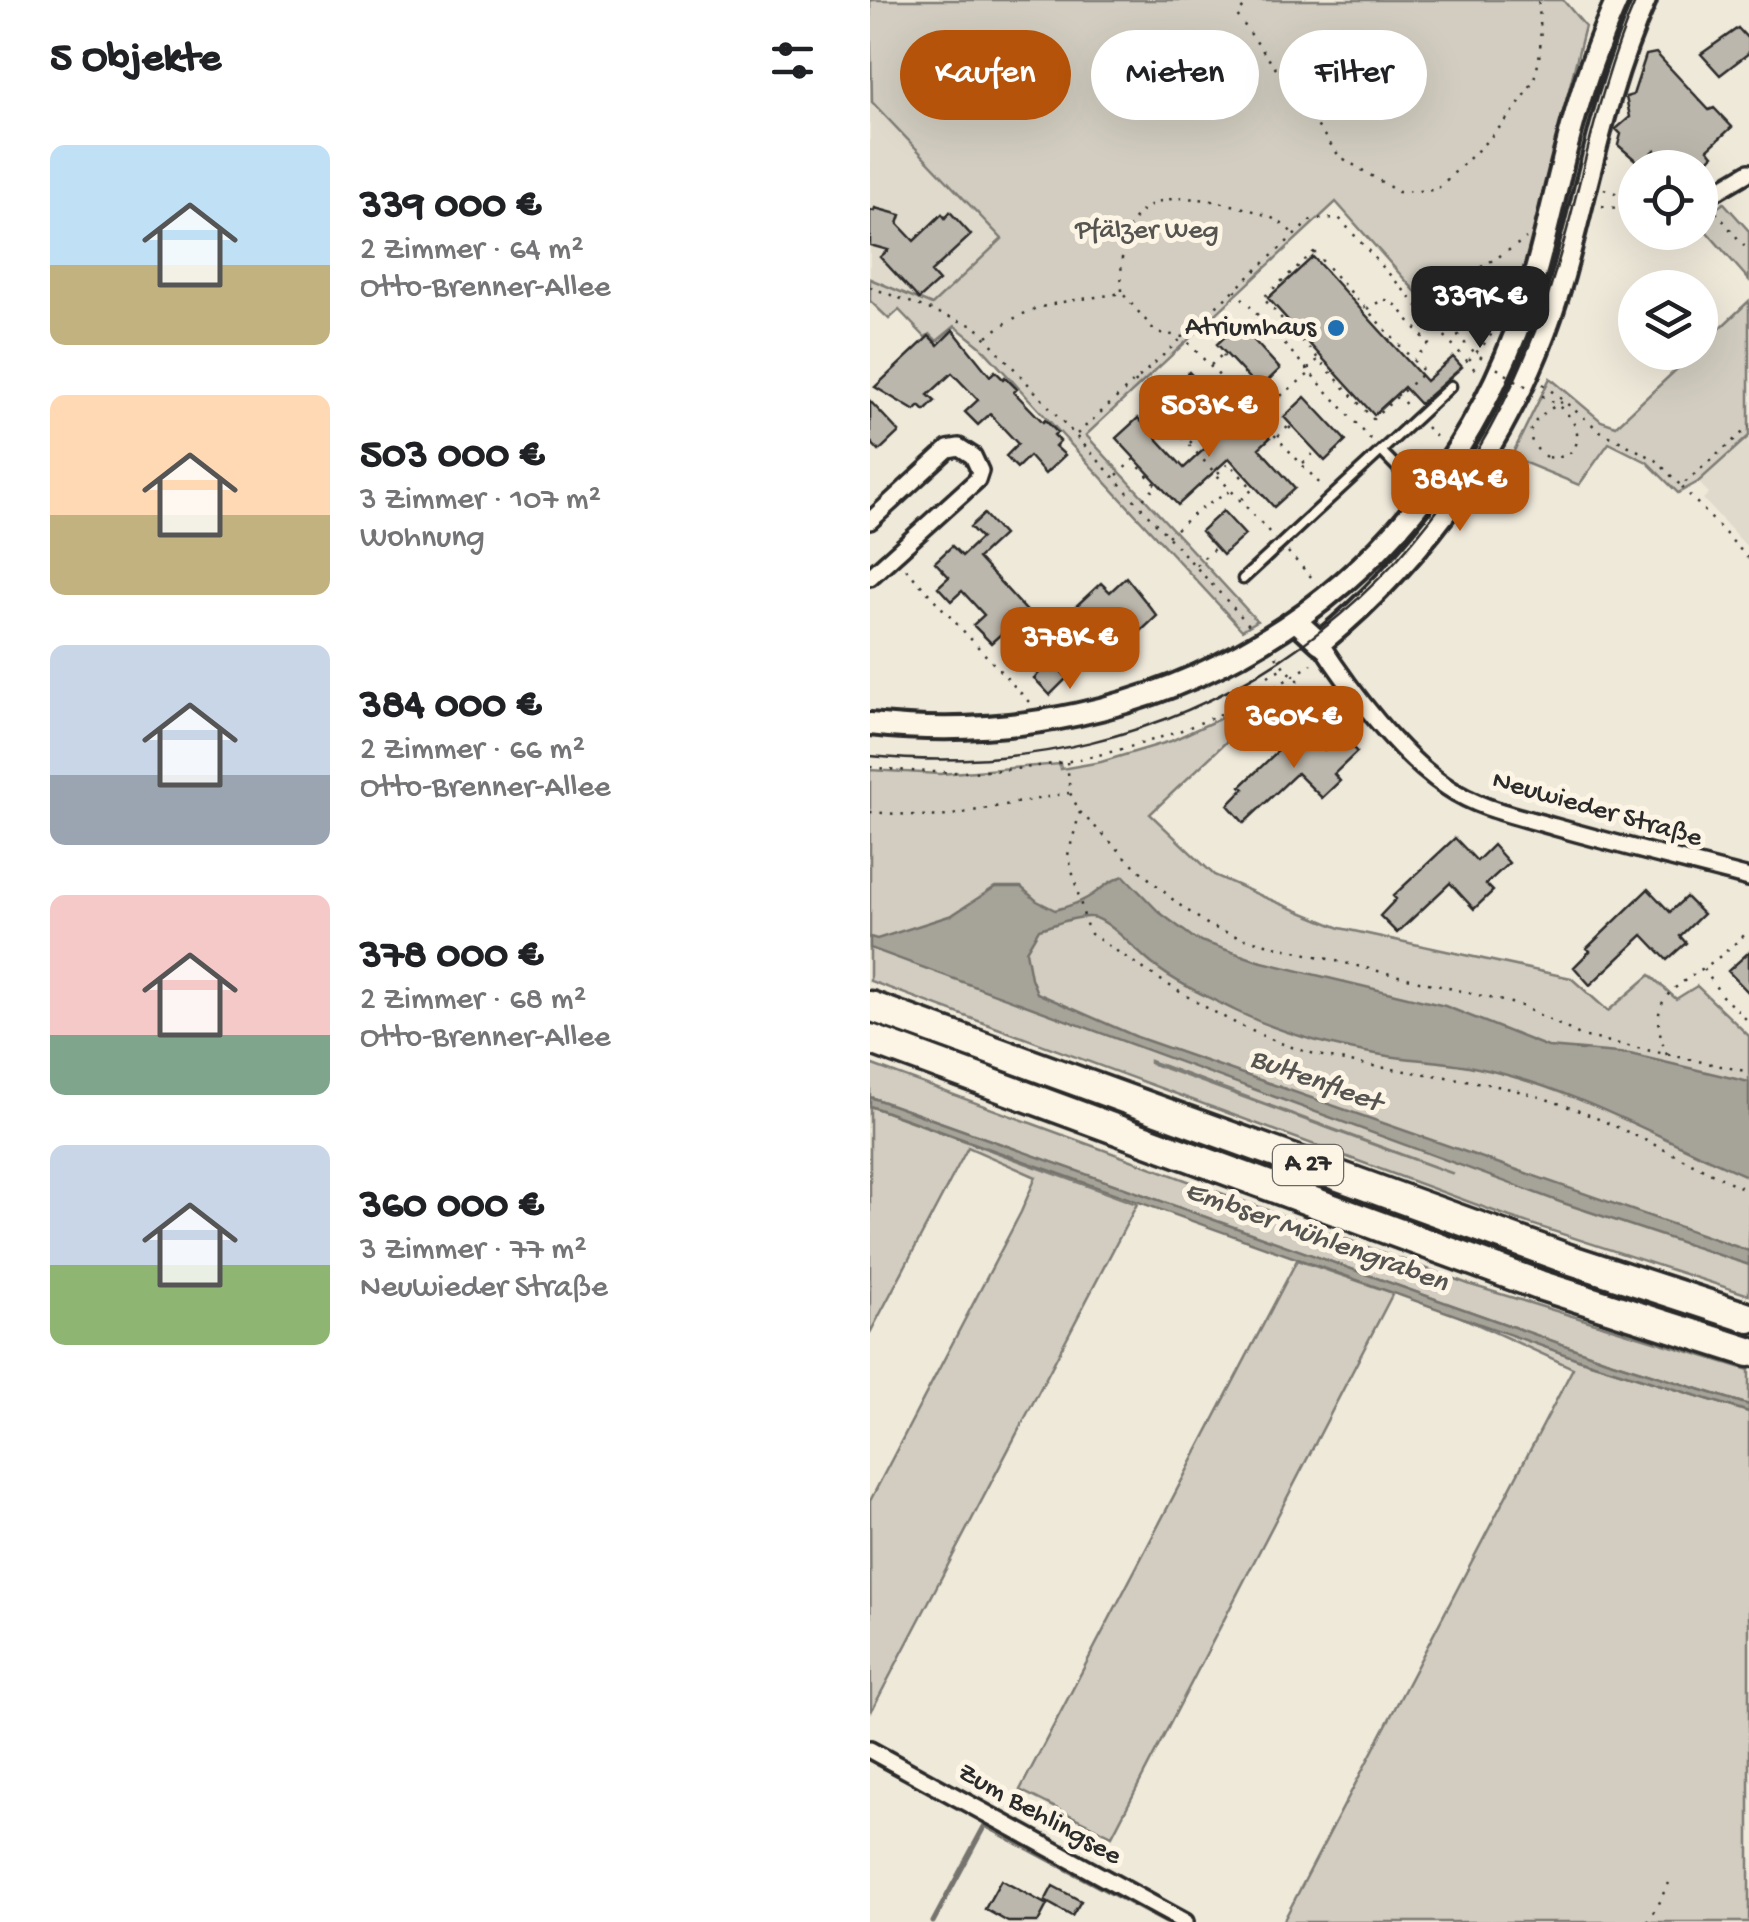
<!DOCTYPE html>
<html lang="de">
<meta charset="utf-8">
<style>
:root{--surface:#fff;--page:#f6f6f6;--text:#202124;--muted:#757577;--accent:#b45309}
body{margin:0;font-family:"Gochi Hand",sans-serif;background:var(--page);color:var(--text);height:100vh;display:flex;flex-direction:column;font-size:38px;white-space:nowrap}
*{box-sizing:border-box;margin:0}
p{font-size:32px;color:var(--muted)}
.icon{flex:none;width:55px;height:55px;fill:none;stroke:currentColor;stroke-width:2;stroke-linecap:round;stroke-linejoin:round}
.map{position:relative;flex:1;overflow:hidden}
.panel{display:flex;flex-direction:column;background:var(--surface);width:870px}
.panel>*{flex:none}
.top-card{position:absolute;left:30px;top:30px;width:698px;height:90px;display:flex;gap:20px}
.buttons{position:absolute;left:748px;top:150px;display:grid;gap:20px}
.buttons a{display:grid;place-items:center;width:100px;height:100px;border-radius:50%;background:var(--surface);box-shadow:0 10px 40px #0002;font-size:50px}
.price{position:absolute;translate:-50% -85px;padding:0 22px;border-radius:20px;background:var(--accent);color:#fff;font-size:32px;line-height:65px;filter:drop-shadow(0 2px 5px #0008)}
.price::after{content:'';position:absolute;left:50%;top:60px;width:30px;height:22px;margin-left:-15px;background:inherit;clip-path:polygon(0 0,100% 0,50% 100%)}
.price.selected{background:#222;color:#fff}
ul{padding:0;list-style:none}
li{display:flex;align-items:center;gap:30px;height:250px;padding:0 50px}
li span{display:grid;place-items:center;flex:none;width:280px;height:200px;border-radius:15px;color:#555}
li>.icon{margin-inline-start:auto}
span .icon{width:120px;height:120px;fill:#fffc;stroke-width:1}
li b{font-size:42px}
h2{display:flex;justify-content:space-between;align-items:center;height:120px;padding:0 50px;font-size:42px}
.pill{padding:0 35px;border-radius:45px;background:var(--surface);box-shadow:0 10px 40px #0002;font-size:35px;line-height:90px}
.pill.selected{background:var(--accent);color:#fff}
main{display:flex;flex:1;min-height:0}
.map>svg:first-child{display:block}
.built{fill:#e0dacc}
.green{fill:#d2cdc0;stroke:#7e7c76;stroke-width:2.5;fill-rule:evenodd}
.water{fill:#a6a399;stroke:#75736d;stroke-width:2.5}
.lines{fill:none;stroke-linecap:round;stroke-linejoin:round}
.stream{stroke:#75736d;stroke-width:5}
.building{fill:#bcb7ac;stroke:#2b2b2b;stroke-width:2.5}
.lane-casing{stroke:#2b2b2b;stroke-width:15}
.street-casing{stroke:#2b2b2b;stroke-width:22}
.secondary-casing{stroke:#2b2b2b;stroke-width:28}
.highway-casing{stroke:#2b2b2b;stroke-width:35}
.path{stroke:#2b2b2b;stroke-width:2.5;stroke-dasharray:2.5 8;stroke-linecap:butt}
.lane{stroke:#fcf5e5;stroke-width:8}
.street{stroke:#fcf5e5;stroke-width:15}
.secondary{stroke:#fcf5e5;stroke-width:20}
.highway{stroke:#fcf5e5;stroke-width:28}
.tram{stroke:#2b2b2b;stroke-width:2.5}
.path-bridge{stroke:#2b2b2b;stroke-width:2.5;stroke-dasharray:2.5 8;stroke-linecap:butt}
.poi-dot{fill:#1f6fb2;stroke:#fcf5e5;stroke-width:4}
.labels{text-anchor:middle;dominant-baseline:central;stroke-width:10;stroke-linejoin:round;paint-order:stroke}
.shield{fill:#fcf5e5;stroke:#6a6863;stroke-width:2.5}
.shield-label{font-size:25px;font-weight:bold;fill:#2b2b2b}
.park-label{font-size:28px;fill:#555450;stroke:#fcf5e5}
.poi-label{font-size:28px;fill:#2b2b2b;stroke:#fcf5e5;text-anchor:end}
.street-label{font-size:28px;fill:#2b2b2b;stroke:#fcf5e5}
.water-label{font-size:30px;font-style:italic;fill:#565552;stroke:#fcf5e5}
</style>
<main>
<section class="panel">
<h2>5 Objekte<svg class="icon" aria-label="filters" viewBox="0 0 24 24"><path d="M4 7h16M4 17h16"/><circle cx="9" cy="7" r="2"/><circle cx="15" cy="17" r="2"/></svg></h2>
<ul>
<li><span style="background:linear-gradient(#bfe0f5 60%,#c2b280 0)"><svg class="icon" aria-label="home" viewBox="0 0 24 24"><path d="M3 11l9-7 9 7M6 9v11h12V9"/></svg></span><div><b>339 000 €</b><p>2 Zimmer · 64 m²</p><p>Otto-Brenner-Allee</p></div></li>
<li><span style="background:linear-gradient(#ffd9b3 60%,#c2b280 0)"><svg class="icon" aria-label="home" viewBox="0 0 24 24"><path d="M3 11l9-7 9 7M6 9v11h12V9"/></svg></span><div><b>503 000 €</b><p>3 Zimmer · 107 m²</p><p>Wohnung</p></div></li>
<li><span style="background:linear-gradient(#c9d6e8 65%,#9aa5b1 0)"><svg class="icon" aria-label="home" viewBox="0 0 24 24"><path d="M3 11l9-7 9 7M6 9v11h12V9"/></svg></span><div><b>384 000 €</b><p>2 Zimmer · 66 m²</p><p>Otto-Brenner-Allee</p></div></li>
<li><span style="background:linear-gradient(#f6c9c9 70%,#7fa58c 0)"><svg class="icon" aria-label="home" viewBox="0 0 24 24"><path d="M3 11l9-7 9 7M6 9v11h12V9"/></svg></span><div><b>378 000 €</b><p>2 Zimmer · 68 m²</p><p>Otto-Brenner-Allee</p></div></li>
<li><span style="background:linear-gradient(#c9d6e8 60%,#8fb573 0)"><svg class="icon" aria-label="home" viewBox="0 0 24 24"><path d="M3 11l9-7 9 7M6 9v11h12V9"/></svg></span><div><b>360 000 €</b><p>3 Zimmer · 77 m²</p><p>Neuwieder Straße</p></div></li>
</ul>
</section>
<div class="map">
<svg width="879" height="1922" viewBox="0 0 879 1922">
<rect width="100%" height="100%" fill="#efe9da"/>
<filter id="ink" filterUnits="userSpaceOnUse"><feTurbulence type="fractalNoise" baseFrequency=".01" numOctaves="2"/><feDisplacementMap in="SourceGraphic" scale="20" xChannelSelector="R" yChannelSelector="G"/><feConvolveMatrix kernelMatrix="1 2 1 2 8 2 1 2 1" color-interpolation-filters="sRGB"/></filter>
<g filter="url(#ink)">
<path class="built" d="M 0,90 L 2,102 L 132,239 L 62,305 L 0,279 Z
M 879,436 L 879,549 L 833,499 L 839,493 L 828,482 Z"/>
<path class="green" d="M 0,0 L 693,0 L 715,26 L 656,261 L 643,297 C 602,277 594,279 561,309 L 466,202 L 216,435 L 387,621 L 372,630 L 111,347 L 85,326 L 67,341 L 60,334 L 55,337 L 29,310 L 19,319 L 0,301 L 0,279 L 62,305 L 132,239 L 2,102 Z
M 854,203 L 879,231 L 879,280 L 830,224 L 830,219 Z
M 879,301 L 879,436 L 828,482 L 808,493 L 777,462 L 739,443 L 709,485 L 641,457 L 680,378 L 731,421 L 746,426 L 824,353 L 830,352 L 830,347 Z
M 410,691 L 280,814 L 344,875 L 394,897 L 470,928 L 701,978 L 738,1011 L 780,975 L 806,999 L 827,986 L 879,1036 L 879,1295 L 640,1217 L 0,981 L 0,770 L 70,774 L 190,764 L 191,769 L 231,762 L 301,741 ZM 280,1061 L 584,1174 L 280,1063 Z
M 0,1064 L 601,1285 L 879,1370 L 879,1405 L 736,1360 L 0,1097 Z
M 0,1106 L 267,1204 L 1,1712 L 0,1501 L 151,1212 L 166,1177 L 98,1147 L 0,1333 Z
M 427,1260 L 523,1293 L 242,1836 L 150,1790 Z
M 587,1315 L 711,1360 L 879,1412 L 879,1922 L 413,1922 L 703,1368 Z"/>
<path class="water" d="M 254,876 L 289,912 L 325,939 L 388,961 L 575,1006 L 678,1047 L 760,1054 L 879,1082 L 879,1177 C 788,1138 701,1086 603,1067 C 573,1061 542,1060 512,1055 C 462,1047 411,1033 366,1011 C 335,995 300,981 274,957 C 263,947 235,917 221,917 C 204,916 185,925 169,929 L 156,951 L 161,978 L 167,993 L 267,1037 L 879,1251 L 879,1265 L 690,1202 L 0,948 L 0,937 L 7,939 L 82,915 L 125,887 L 151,887 L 167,901 L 185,910 C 196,907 207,904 217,898 C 233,889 235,882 254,876 Z
M 0,1097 L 736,1360 L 879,1405 L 879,1412 L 711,1360 L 0,1106 Z"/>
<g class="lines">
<path class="stream" d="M 63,1922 L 115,1825 L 296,1922"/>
</g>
<path class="building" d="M 868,28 L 879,40 L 879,53 L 850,75 L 831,54 Z
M 786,53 L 839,110 L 844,108 L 862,127 L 838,149 L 843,155 L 833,165 L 811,158 L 801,168 L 790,168 L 785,150 L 770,164 L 748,145 L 751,134 L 746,129 L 760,117 L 756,97 L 763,95 L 776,55 Z
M 5,208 L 31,215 L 28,224 L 44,241 L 72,214 L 75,218 L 80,212 L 101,235 L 61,272 L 69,281 L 49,299 L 10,257 L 18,250 L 0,245 L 0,210 L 4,211 Z
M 443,257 L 556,381 L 583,357 L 592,367 L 550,404 L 534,387 L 504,415 L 398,298 Z
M 369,324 L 410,369 L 389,389 L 347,344 Z
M 83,330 L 120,376 L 125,371 L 133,379 L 135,377 L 147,389 L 144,392 L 173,422 L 175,420 L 187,432 L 184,435 L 190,441 L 185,446 L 195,455 L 175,474 L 159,456 L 147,468 L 140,461 L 136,456 L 148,444 L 120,414 L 108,425 L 95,412 L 108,400 L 82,373 L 58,395 L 65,401 L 55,411 L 50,406 L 45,411 L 5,387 L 59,336 L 68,345 Z
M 319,372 L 340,394 L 318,414 L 297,392 Z
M 435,397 L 476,441 L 455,461 L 414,417 Z
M 0,401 L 29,432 L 9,451 L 0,441 Z
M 375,411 L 400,438 L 389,448 L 425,488 L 404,507 L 359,458 L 308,505 L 246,438 L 268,418 L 314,468 Z
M 353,511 L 375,535 L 353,555 L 331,531 Z
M 114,514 L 133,535 L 108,558 L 177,633 L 231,583 L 240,592 L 256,577 L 287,616 L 269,633 L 255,617 L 232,639 L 239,646 L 228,656 L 223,651 L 217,656 L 206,645 L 185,664 L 197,678 L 180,695 L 164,678 L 172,670 L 152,648 L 147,652 L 131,634 L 121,643 L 103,625 L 114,615 L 92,591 L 81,601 L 68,587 L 79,577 L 65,562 L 82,546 L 92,556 L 111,538 L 100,527 Z
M 433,727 L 454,750 L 470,735 L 487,752 L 464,774 L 470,781 L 452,798 L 427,773 L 374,823 L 358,805 L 374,789 L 371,786 Z
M 585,838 L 607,861 L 623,845 L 639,863 L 616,884 L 623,891 L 604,909 L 580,883 L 527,933 L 510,916 L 526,899 L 523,896 Z
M 778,889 L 800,912 L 816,897 L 833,914 L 810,936 L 816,943 L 797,960 L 773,935 L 720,985 L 704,967 L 720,951 L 717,948 Z
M 879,952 L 879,993 L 858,971 Z
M 131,1880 L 177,1905 L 168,1922 L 138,1922 L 115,1909 Z
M 183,1886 L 211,1901 L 202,1916 L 175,1901 Z"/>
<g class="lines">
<defs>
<path id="lane" d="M 511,451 L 581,386
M 373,579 L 511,451 L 552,493"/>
<path id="street" d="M 830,201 L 879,172
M 0,521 L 78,449 L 89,447 L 103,456 L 110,471 L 107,480 L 0,577
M 450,643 C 481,691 529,755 577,787 C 609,809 648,816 685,827 C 749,845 814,861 879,878
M 0,1750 L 315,1922"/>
<path id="secondary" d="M 425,620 L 450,643 C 565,548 653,420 693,276 C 719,182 735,89 775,0
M 0,724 C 287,756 543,603 646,332 C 675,256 686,176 710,99 C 720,65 733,32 747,0"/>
<path id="highway" d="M 0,1006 L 698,1259 L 879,1318
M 0,1039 L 669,1285 L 879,1352"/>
</defs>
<use href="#lane" class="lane-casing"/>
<use href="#street" class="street-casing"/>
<use href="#secondary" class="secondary-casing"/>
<use href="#highway" class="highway-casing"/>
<path class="path" d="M 380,0 L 367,15 L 469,156 L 528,192 L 566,190 C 594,163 650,114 664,78 C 673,54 671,25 668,0
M 734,189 L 765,200
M 732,206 L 765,211
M 846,212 L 879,252
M 444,252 L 554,372 L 503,419 L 393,298 Z
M 0,287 L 106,327 L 381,627
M 365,290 L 504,443
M 252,291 C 246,205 282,186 362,205 C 386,211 409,217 424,235
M 550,308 C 582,280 622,264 656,238
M 497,309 L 514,299 L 526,305 L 559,344 L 544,359
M 117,336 C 166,299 195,303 252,293 L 286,332 L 313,337 L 451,485
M 353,355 L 358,361 L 360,358
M 599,360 C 616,342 635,326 625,299 L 616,291
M 341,365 L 355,352
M 438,369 L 451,357
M 265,381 L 278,400 L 402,535
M 673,384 L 730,431 L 786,460 L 811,486 L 879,427
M 366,392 L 380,379
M 527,394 L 538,407
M 302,402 L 307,407 L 309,405
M 291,411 L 304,399
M 386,415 L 439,374
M 419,427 L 424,432 L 427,430
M 557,427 L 569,440
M 207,434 L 442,219 L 469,218 L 607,372
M 408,436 L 421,424
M 320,443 L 363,392
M 676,457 C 644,433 667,416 692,402
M 433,463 L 446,451
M 348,473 L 359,463 L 383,489 L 372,499
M 247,475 L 263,460 L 287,486 L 269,503
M 812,487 L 879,559
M 298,536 L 326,512 L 360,491
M 340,540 L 338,542 L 343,548
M 418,552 L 443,579
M 326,565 L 346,547
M 36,569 L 159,702
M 406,656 L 414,667 L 472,721 L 486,722
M 398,676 L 412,668
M 197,762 L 200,793 L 210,812 L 267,868 L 308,904 L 340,926 L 371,938 L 649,1005 L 712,1036 L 879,1072
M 0,767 C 152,787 315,748 442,664
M 0,812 L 71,817 L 199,793
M 210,812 L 198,855 L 216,924 L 221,934 C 289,979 362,1031 441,1053 C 519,1074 602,1074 679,1100 C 748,1123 814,1161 879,1191
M 834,969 L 852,996 L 879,1022
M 797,1055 C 777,1003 794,994 835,967 C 851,957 865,943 879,931
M 778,1922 L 799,1883"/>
<use href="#lane" class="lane"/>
<use href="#street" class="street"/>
<use href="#secondary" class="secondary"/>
<use href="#highway" class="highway"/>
<path class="tram" d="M 0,756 C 310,787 559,614 667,326 C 707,220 720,105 766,0"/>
<path class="path-bridge" d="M 616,291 L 593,290 C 539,335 664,386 691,408 C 716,428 713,462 676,457"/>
</g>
</g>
<circle class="poi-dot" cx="466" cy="328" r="10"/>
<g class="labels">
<rect class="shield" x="403" y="1145" width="70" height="40" rx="8"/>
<g class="shield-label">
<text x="438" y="1165">A 27</text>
</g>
<g class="park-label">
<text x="277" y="231">Pfälzer Weg</text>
</g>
<g class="poi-label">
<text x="446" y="328">Atriumhaus</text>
</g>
<g class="street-label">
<text transform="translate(727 810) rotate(16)">Neuwieder Straße</text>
<text transform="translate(169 1815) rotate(29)">Zum Behlingsee</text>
</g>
<g class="water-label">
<text transform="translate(445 1082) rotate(20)">Bultenfleet</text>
<text transform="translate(446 1238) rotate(20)">Embser Mühlengraben</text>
</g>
</g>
</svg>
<div class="buttons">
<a><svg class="icon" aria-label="locate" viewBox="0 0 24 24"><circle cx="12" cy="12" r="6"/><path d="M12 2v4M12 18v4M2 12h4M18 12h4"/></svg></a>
<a><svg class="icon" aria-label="layers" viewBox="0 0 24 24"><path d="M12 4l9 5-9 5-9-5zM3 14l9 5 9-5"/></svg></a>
</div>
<b class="price selected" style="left:610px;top:351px">339K €</b>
<b class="price" style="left:339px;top:460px">503K €</b>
<b class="price" style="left:590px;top:534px">384K €</b>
<b class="price" style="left:200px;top:692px">378K €</b>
<b class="price" style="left:424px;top:771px">360K €</b>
<div class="top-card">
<a class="pill selected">Kaufen</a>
<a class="pill">Mieten</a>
<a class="pill">Filter</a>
</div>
</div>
</main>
